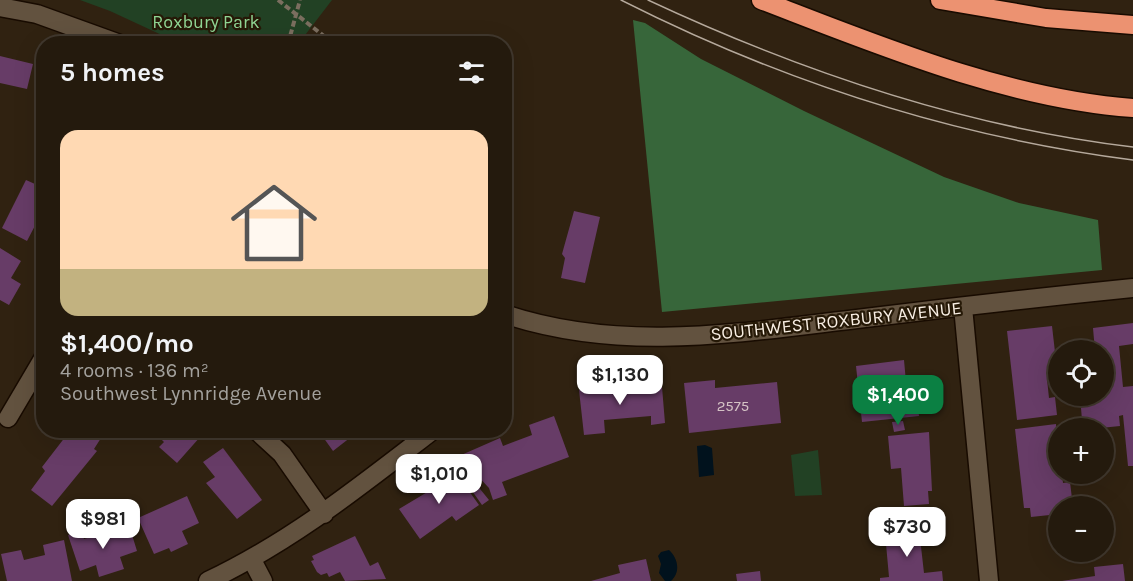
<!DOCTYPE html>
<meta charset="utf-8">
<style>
:root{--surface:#241a0d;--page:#30271b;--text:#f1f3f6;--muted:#a3a19d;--line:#41382e;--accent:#0b8043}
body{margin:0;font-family:Karla,sans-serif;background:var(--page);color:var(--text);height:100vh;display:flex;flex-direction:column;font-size:22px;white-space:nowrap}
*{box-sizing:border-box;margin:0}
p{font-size:20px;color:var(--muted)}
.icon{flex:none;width:33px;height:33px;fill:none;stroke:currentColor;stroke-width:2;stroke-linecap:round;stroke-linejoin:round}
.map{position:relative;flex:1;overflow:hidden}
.details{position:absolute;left:36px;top:36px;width:476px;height:402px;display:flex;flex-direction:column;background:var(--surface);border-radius:24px;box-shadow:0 6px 24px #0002,0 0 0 2px var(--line)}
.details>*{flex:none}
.fabs{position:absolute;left:1048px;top:340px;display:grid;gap:12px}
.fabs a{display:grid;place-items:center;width:66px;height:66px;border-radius:50%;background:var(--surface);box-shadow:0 6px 24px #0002,0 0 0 2px var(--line);font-size:30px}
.price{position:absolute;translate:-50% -51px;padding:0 14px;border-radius:12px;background:#fff;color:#222;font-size:20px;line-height:39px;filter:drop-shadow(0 2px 3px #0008)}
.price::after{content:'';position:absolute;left:50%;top:36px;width:18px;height:14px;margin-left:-9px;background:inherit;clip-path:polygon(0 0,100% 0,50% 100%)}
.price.current{background:var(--accent);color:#fff}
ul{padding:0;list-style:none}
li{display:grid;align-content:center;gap:12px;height:318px;padding:0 24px}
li+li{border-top:2px solid var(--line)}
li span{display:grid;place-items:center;height:186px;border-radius:18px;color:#555}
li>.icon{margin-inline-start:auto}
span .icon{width:108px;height:108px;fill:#fffc;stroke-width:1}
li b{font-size:26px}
h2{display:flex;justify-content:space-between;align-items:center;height:72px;padding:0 24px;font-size:26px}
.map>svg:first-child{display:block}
.green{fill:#224124}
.forest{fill:#37663a}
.water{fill:#01121d}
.building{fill:#673c67}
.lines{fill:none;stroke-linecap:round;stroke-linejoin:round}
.minor-casing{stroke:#180b00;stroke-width:21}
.highway-casing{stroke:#180b00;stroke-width:21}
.path{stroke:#7b6e5f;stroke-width:4;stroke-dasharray:6 3;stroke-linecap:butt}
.minor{stroke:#62523f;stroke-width:18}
.highway{stroke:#ec9271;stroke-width:18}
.tram{stroke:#b5a99c;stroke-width:1.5}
.labels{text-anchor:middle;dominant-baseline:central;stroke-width:4.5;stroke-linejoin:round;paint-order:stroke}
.number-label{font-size:15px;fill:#d4c2c5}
.park-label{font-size:18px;fill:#90d694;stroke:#261907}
.street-label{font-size:18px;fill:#f9efe4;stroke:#261907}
</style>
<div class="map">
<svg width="1133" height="581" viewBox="0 0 1133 581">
<rect width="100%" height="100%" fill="#302211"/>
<path class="green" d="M 80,0 L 332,0 L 299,43 L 179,43 L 110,11 Z
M 818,450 L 822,495 L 795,496 L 791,455 Z"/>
<path class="forest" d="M 633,20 L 645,23 L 701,59 L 804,111 L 944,177 L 1019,203 L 1098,220 L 1102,270 L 662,312 Z"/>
<path class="water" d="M 705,445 L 712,448 L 714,475 L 699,477 L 697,446 Z
M 669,550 C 678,558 681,572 671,581 L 665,581 L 659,573 L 661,564 L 658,556 L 661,552 Z"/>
<path class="building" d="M 0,56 L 33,64 L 27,89 L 0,83 Z
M 26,180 L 44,188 L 44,217 L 40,216 L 27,241 L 2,228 Z
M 574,211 L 600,217 L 585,283 L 561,278 L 565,258 L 562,254 Z
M 0,248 L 21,261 L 11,278 L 21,284 L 9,305 L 0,300 Z
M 1133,323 L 1133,344 L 1119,346 L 1123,387 L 1133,386 L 1133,466 L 1128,466 L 1123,415 L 1119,416 L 1120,426 L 1091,429 L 1090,419 L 1082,420 L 1080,396 L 1104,396 L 1104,351 L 1095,351 L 1093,328 Z
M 1052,326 L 1058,378 L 1047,379 L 1049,398 L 1055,397 L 1057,415 L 1017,420 L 1007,331 Z
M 904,360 L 907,393 L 916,391 L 919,416 L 862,422 L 856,366 Z
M 715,380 L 715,388 L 777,382 L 781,423 L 689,433 L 684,383 Z
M 625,387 L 626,390 L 662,387 L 665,423 L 651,425 L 651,416 L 604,420 L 605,433 L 584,435 L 579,390 Z
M 554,416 L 569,457 L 502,482 L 507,495 L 493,500 L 489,488 L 459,456 L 500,438 L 503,446 L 532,435 L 529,425 Z
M 903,421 L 905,430 L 894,432 L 892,422 Z
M 1056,424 L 1059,474 L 1062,474 L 1063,483 L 1070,482 L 1073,507 L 1059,507 L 1059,514 L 1031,517 L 1030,508 L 1024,508 L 1015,429 Z
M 87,430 L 101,438 L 94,449 L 97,451 L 52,506 L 31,490 L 45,471 L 42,467 L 69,432 L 80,439 Z
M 152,430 L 195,430 L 201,436 L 177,463 L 159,447 L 164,442 Z
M 318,430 L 360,430 L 333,451 Z
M 929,432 L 932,491 L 928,491 L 929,504 L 904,506 L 901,468 L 891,469 L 888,436 Z
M 223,448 L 262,500 L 237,519 L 206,483 L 215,477 L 203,462 Z
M 454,470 L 479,505 L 456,521 L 452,516 L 420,539 L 399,509 L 439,485 L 437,482 Z
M 476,484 L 489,500 L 482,505 L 470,488 Z
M 187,496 L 199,523 L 182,531 L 188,544 L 171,552 L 169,548 L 154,554 L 138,518 Z
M 129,525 L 137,551 L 120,557 L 124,569 L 99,577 L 96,565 L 80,571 L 68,535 L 81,531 L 84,539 Z
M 919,529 L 924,573 L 942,571 L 943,581 L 880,581 L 880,578 L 889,577 L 885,533 Z
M 355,536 L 370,566 L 378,562 L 386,579 L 345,581 L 340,572 L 329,577 L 327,573 L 321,575 L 317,572 L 311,561 L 314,560 L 312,556 Z
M 64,540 L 72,581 L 7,581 L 1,554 L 21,550 L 24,560 L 45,555 L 43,545 Z
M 646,559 L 651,581 L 591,581 L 620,573 L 618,565 Z
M 1123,564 L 1125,581 L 1062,581 L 1095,576 L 1094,567 Z
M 760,571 L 761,581 L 737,581 L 736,574 Z"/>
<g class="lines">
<defs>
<path id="minor" d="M 0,7 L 37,14 L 120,44
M 963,307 L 989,581
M 504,314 C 624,354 743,332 865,318 C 955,307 1044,297 1133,288
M 8,418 L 44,357
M 256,430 L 282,454 L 324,514
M 252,560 L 263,581
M 208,581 C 292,541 359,487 433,430"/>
<path id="highway" d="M 761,0 C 878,45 1007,99 1133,108
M 940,0 L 1046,18 L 1133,25"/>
</defs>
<use href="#minor" class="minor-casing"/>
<use href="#highway" class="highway-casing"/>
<path class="path" d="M 278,0 L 334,44
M 288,44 L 300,0"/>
<use href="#minor" class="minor"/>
<use href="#highway" class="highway"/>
<path class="tram" d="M 621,0 C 781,81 955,137 1133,160
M 648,0 C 802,72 964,127 1133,147"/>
</g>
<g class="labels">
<g class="number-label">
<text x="733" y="406">2575</text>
</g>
<g class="park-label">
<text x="206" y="22">Roxbury Park</text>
</g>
<g class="street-label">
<text transform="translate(836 321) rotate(-6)">SOUTHWEST ROXBURY AVENUE</text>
</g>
</g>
</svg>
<div class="fabs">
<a><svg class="icon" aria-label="locate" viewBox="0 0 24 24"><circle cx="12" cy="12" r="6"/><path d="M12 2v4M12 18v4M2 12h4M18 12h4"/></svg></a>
<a>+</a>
<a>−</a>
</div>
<b class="price" style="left:620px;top:406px">$1,130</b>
<b class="price current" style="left:898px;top:426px">$1,400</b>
<b class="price" style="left:439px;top:505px">$1,010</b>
<b class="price" style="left:103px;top:550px">$981</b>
<b class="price" style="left:907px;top:558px">$730</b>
<section class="details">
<h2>5 homes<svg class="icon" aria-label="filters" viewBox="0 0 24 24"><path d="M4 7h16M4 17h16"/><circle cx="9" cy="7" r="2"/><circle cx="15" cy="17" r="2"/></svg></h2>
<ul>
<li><span style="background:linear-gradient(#ffd9b3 75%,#c2b280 0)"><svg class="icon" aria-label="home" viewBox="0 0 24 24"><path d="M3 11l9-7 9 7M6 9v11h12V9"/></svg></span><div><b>$1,400/mo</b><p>4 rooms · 136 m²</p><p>Southwest Lynnridge Avenue</p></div></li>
</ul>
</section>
</div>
